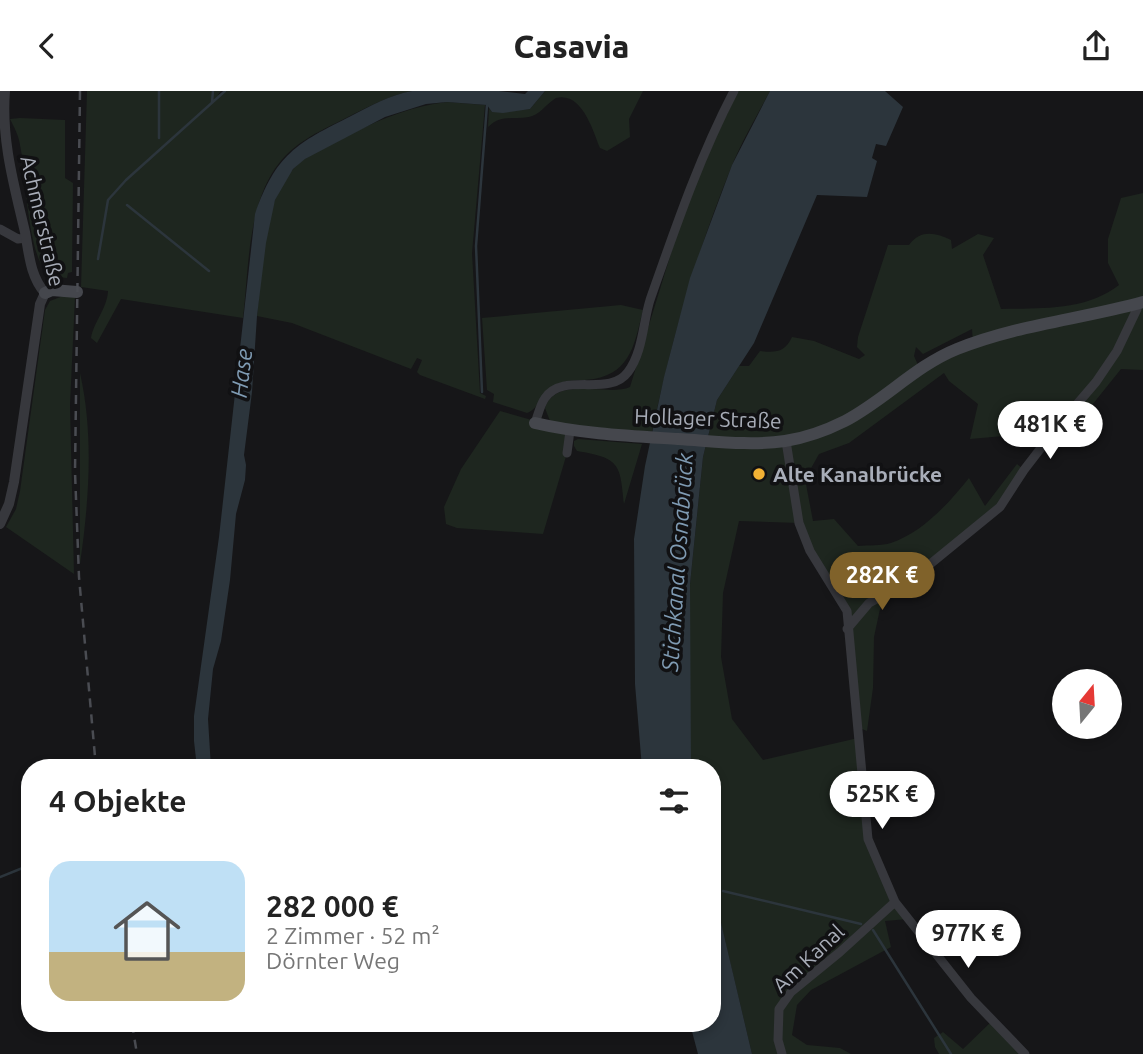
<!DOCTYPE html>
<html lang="de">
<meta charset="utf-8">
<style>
:root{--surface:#fff;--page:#f6f6f6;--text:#222;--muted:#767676;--accent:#80622a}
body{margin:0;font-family:Ubuntu,sans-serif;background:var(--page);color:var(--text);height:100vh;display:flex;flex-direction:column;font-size:26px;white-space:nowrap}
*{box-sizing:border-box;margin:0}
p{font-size:23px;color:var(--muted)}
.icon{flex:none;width:38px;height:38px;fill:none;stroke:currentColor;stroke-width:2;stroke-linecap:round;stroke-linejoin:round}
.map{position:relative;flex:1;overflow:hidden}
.drawer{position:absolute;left:21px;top:668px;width:700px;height:273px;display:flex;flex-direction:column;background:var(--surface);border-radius:28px;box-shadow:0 4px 10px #0003}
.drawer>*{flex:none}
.needle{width:46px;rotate:18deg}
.tools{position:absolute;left:1052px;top:578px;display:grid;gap:14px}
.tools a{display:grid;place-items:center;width:70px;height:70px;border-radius:50%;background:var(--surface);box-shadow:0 4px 10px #0003;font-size:35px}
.price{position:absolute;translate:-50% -60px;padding:0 16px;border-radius:24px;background:#fff;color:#222;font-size:23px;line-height:46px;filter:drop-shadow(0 2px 4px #0008)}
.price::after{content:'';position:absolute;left:50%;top:42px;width:21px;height:16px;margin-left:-10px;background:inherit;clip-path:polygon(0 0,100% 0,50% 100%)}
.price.on{background:var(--accent);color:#fff}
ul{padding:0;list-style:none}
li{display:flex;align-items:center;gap:21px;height:175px;padding:0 28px}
li span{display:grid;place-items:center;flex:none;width:196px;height:140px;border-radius:21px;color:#555}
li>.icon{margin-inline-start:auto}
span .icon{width:84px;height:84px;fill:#fffc;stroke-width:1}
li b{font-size:30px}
h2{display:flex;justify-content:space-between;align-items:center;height:84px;padding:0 28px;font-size:30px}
header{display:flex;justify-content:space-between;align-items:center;height:91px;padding:0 28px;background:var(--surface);font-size:32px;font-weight:800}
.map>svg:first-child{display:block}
.green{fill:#1e261f;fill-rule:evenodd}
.water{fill:#2c353c}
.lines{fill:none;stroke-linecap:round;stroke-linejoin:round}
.stream{stroke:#2c353c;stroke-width:2.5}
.minor{stroke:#37383d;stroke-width:9}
.tertiary{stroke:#37383d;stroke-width:10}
.secondary{stroke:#45474d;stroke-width:12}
.rail{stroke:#4a4c52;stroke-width:2.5;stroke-dasharray:9 7;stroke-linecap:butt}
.poi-dot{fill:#f2b134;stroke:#111113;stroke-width:2.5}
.labels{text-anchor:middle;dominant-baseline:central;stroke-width:7;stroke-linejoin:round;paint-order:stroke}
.street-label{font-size:21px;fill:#a8adb8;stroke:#111113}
.poi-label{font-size:21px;font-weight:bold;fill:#a8adb8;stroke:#111113;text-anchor:start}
.water-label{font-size:23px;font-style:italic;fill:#7f9bb3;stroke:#111113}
</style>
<header><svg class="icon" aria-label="back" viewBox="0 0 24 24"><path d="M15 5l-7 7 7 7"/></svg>Casavia<svg class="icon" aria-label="share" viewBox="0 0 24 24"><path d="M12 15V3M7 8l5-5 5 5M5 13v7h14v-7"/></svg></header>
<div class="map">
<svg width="1143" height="963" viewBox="0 0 1143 963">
<rect width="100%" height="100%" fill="#161618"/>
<path class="green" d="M 87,0 L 221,0 L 218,4 L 227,0 L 412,0 C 387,5 364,18 342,29 C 328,36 313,43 299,53 C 246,91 250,169 243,227 L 121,208 L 97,252 L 91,247 C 94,230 107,218 108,200 L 81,196 Z
M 545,0 L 643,0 L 629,28 L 630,46 L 607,60 L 600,57 C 593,40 582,0 556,7 C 546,13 540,24 529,26 C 511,29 502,23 488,36 L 489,17 L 492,21 L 530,18 Z
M 738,0 L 770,0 C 757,25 741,51 731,77 C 696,163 671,251 652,341 L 580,336 L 550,330 L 545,317 C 556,284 608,306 630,296 L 683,123 L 716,46 Z
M 447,11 L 485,14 L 472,162 L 480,302 L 486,305 L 485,308 L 420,284 L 417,281 L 422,269 L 417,267 L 411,278 L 292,232 L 257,225 C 262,181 262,109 295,76 C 312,60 335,51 355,41 C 385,26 414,15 447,11 Z
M 20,27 L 65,29 L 65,87 L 73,92 L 72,181 L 68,182 L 67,187 C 61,186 52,186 47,181 C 27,163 26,81 20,54 C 19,45 14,36 10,28 Z
M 1143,102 L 1143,279 L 1121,278 L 1072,339 L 970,348 L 978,313 L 949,290 L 944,282 L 849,352 L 819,363 L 805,388 L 813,430 L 834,428 L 858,455 C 868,454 881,455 891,452 C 923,441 949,412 969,387 L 985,415 L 1017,373 L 1024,379 L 1000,416 L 907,492 L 883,504 L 874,546 L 873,597 L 867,640 L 857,636 L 847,520 L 799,432 L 739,430 L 723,502 L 721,566 L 732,628 L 763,669 L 858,647 L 868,748 L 908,828 L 885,830 L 891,856 L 811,899 L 797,914 L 792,944 L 807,954 L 840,957 L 851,963 L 752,963 L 712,795 L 712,677 L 691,677 L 690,671 L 690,493 L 703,366 L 717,309 L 739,275 L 749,275 L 760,260 C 776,262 785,261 792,246 L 814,250 L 859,268 L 865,264 L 857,256 L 858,246 L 888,154 L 909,154 C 921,138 936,142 951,149 L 952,158 L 978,143 L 994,147 L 983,164 L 1001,218 C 1041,217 1086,220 1119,194 L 1108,172 L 1108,148 L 1121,107 ZM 972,238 L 973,252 L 918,274 L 914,265 L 916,256 L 923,263 Z
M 63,205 L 75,206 L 70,314 L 74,483 L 6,436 L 16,418 L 20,400 L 45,219 L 50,210 Z
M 621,214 L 643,219 C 635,250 632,281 594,288 C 582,290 568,288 557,293 C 541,299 541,317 527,322 L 493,311 L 494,303 L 487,299 L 482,227 Z
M 80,282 C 94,344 89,410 80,473 Z
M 500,320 L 570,340 L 567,362 L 543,443 L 457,437 L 446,433 L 444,416 L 461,378 Z
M 578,348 L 642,353 L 624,413 C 620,374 621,367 577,360 L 574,355 L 574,350 Z
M 992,930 L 1025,963 L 939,963 L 935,956 L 934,947 L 943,941 L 963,958 Z"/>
<path class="water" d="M 412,0 L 499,0 L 525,3 L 528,0 L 545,0 L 530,18 L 503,22 L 492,21 L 487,14 L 447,11 L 426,13 L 385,26 L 305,68 L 293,78 L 275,109 L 266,152 L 257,225 L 252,301 L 244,364 L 246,374 L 245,389 L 236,423 L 230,489 L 221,550 L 213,578 L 208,628 L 211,677 L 197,677 L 194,650 L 194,625 L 219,446 L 255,123 C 276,63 297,52 351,25 C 370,15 390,4 412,0 Z
M 770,0 L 885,0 L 903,16 L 886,55 L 876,53 L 872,67 L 877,70 L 867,106 L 817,104 L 754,252 L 717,309 L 703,366 L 690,493 L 691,677 L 642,677 L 635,593 L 634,448 L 645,375 L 664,286 L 690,187 L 732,74 Z
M 712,795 L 714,802 L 752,963 L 698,963 L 690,933 L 712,933 Z"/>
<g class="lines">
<path class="stream" d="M 212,11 L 213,0
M 159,47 L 159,0
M 127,114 L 209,180
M 98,168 L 108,109 L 126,89 L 225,0
M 482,301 L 476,155 L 487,14
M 0,786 L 30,774
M 723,800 L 861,833
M 873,839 L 951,963"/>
<path class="minor" d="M 0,138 L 18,148 L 26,147
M 535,332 C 538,324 540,314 545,307 C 564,280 609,307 628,281 C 643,261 643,231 650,209 C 675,138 699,67 734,0
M 786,350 L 799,432 L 810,460 L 847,520 L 868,748 L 895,811 L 971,907 L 1025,963
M 567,362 L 570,340
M 847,538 L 869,512 L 907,492 L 1000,416 L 1024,379 L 1054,340 L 1096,291 L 1117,260 L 1137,218 L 1136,213
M 782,963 L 778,949 L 779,918 L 791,901 L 840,861 L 895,811"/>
<path class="tertiary" d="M 0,433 L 9,413 L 14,391 L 40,213 L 45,202 C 30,185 29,162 25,141 C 14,94 1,48 5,0"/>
<path class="secondary" d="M 45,202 L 52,199 L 77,201
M 535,332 C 582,343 630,345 678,348 C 713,350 750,355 785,350 C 805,347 827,339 845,330 C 885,309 915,275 957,258 C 1016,234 1082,228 1143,211"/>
<path class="rail" d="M 80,0 L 75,381 L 79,486 L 96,677
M 132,933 L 137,963"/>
</g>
<circle class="poi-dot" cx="759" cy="383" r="7"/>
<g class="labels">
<g class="street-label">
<text transform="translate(43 130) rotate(77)">Achmerstraße</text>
<text transform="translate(708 327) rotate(2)">Hollager Straße</text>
<text transform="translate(808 867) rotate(-43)">Am Kanal</text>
</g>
<g class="poi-label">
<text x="773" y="383">Alte Kanalbrücke</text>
</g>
<g class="water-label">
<text transform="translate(241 282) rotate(-83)">Hase</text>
<text transform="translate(677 471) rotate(-86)">Stichkanal Osnabrück</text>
</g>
</g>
</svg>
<div class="tools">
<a><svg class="needle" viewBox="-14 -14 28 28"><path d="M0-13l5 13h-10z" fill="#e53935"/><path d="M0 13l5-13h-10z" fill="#767676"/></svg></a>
</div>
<b class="price" style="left:1050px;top:370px">481K €</b>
<b class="price on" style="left:882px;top:521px">282K €</b>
<b class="price" style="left:882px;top:740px">525K €</b>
<b class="price" style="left:968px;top:879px">977K €</b>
<section class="drawer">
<h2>4 Objekte<svg class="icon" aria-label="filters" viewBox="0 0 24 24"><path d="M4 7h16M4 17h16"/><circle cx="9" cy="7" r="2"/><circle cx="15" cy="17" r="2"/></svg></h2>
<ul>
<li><span style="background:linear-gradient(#bfe0f5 65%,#c2b280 0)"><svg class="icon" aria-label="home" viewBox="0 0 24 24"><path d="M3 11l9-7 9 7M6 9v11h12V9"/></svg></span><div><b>282 000 €</b><p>2 Zimmer · 52 m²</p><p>Dörnter Weg</p></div></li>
</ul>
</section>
</div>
